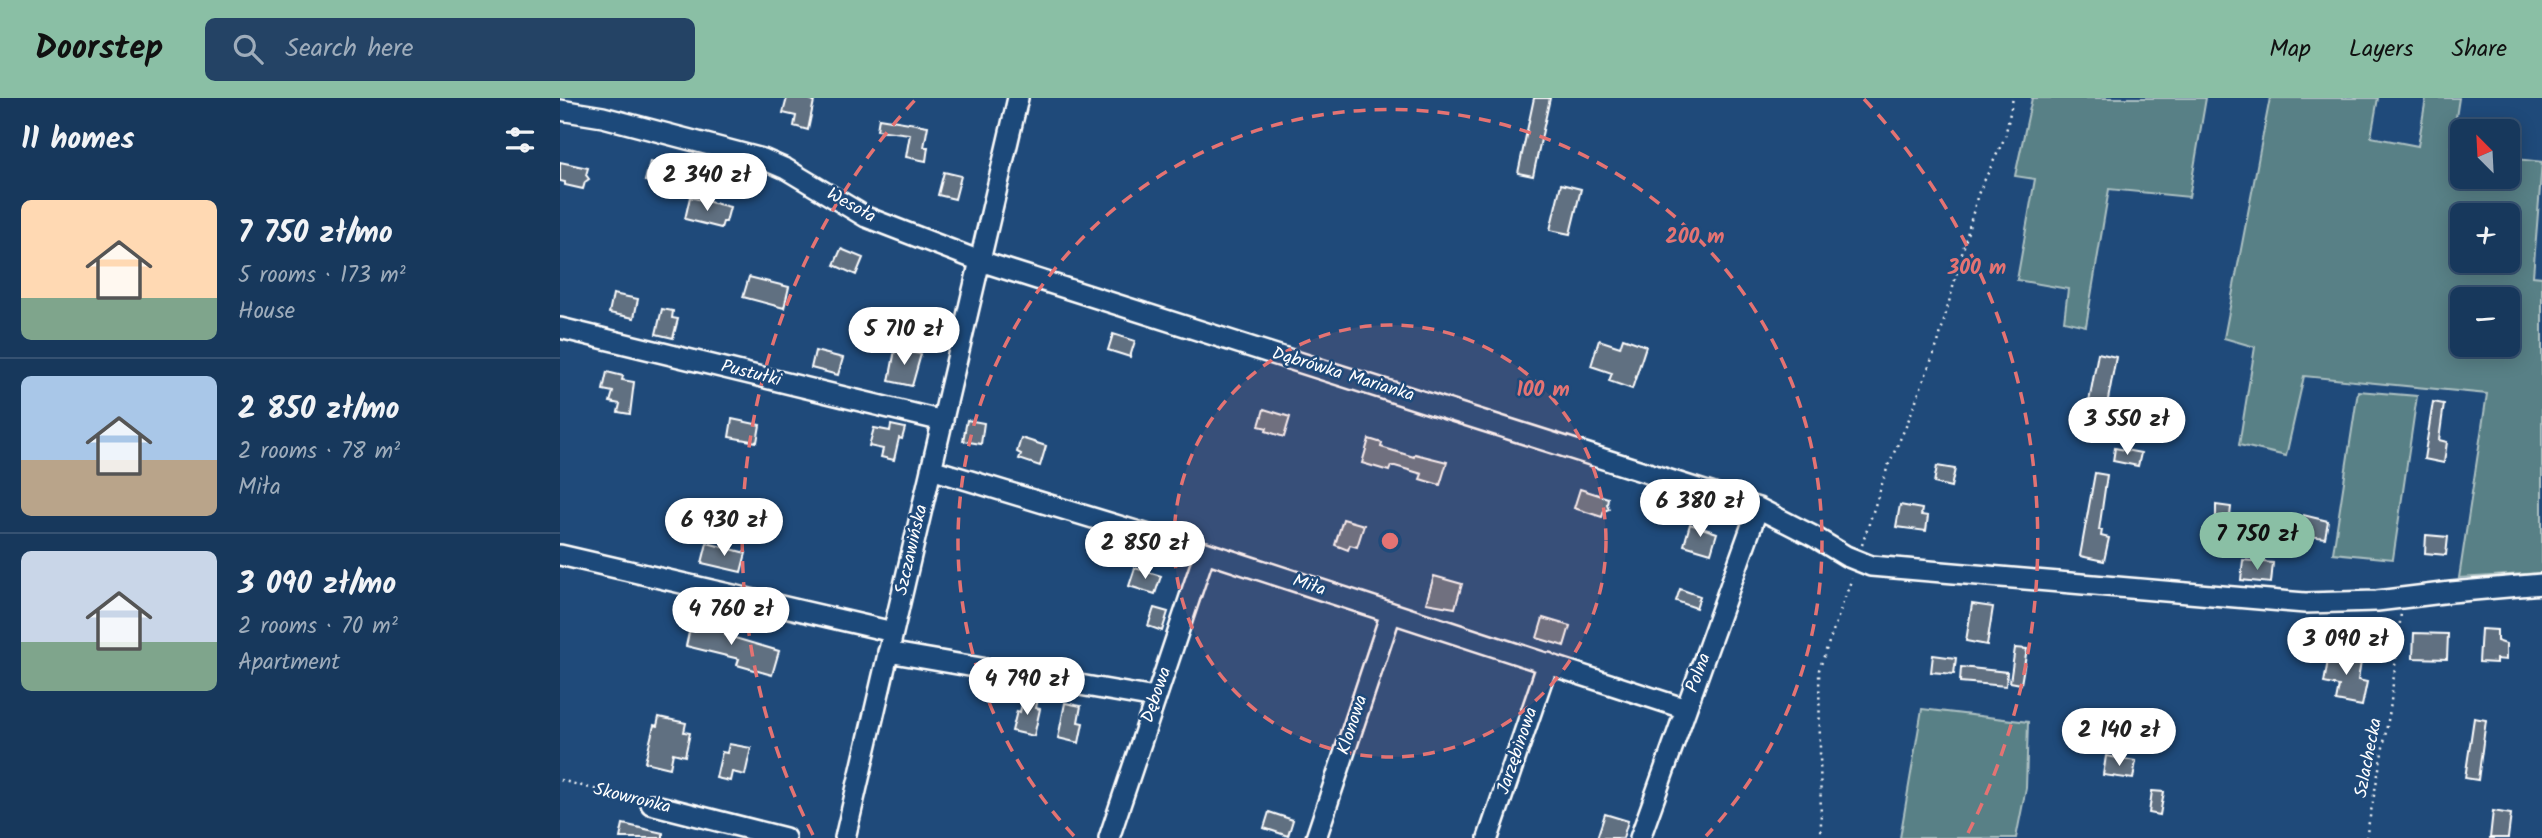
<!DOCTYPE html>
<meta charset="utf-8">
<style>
:root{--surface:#17385c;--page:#244365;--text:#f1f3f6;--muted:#9eacbb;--line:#365272;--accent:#8abfa5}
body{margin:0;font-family:Kalam,sans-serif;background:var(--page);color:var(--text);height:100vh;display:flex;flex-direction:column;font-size:26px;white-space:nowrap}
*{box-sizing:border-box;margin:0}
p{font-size:23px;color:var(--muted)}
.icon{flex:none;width:38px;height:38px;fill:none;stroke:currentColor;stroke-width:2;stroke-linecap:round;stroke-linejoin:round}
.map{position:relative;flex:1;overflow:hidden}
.details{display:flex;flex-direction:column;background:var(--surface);width:560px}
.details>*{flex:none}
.needle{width:46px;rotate:336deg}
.fabs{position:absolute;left:1890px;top:21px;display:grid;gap:14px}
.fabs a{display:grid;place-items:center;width:70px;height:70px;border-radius:10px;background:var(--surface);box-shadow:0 4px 18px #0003,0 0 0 2px var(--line);font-size:35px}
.price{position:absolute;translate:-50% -60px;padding:0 16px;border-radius:24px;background:#fff;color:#222;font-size:23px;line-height:46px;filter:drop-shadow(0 2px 4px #0008)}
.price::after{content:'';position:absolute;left:50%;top:42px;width:21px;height:16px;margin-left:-10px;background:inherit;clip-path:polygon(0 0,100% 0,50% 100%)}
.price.selected{background:var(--accent);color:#111}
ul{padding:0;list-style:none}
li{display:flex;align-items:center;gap:21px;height:175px;padding:0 21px}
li+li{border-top:2px solid var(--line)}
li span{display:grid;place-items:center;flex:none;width:196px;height:140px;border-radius:10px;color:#555}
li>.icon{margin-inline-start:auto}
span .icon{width:84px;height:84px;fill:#fffc;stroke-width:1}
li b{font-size:30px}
h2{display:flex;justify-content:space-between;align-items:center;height:84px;padding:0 21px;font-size:30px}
header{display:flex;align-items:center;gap:42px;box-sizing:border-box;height:98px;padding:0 35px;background:var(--accent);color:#111}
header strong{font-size:33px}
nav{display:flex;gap:38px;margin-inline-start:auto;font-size:24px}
.search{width:490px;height:63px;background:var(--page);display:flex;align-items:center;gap:18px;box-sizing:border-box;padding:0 24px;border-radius:10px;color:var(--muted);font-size:26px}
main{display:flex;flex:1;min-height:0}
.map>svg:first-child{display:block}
.green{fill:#598086;stroke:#acc0c2;stroke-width:2;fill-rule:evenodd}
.building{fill:#617081;stroke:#fff;stroke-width:2}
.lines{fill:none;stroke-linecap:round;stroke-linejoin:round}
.minor-casing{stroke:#fff;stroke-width:24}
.path{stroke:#fff;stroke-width:2.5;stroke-dasharray:2 5;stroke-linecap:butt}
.minor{stroke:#1f4a7a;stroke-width:19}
.ring{fill:none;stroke:#e47373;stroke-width:3.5;stroke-dasharray:12 9}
.labels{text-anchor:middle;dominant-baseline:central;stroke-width:5;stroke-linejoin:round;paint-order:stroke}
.street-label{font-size:18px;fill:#fff;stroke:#1f4a7a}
.centre{fill:#e47373;stroke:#1f4a7a;stroke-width:3.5}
.ring-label{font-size:21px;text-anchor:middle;font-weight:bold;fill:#e47373;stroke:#1f4a7a;stroke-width:5;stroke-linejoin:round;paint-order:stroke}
</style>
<header>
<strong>Doorstep</strong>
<div class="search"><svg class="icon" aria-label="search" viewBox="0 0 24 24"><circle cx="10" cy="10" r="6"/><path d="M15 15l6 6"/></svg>Search here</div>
<nav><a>Map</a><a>Layers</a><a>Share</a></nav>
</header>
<main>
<section class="details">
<h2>11 homes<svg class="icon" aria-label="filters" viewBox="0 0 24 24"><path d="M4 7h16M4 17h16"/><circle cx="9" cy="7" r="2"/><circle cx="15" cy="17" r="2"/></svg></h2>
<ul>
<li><span style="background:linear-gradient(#ffd9b3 70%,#7fa58c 0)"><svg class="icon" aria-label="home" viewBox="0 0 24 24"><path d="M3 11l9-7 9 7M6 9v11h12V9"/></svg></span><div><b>7 750 zł/mo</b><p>5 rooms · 173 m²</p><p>House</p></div></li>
<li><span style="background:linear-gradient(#a9c7e8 60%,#b9a48a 0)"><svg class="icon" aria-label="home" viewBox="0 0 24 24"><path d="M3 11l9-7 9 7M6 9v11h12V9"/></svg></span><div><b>2 850 zł/mo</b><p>2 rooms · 78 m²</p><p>Miła</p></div></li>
<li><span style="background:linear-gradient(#c9d6e8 65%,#7fa58c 0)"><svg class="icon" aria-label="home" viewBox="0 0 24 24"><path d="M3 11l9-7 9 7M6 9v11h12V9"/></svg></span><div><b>3 090 zł/mo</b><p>2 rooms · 70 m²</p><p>Apartment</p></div></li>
</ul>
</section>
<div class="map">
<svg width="1982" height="740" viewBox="0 0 1982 740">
<rect width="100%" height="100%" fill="#1f4a7a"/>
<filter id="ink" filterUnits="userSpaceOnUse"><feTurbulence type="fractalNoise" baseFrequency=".0143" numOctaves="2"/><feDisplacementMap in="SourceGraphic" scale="14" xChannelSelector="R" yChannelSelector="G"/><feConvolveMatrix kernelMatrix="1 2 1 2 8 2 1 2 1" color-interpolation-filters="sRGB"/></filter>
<g filter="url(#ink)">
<path class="green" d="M 1472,0 L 1646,0 L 1629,99 L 1549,91 L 1526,228 L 1504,223 L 1508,191 L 1457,182 L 1475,81 L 1455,78 Z
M 1710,0 L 1818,0 L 1811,39 L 1858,48 L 1866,0 L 1899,0 L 1891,52 L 1902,54 L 1902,79 L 1948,79 L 1948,60 L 1982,64 L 1973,178 L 1982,179 L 1982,475 L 1899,480 L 1927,296 L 1744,278 L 1726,358 L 1679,347 L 1695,249 L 1664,240 ZM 1902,117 L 1948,117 L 1948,163 L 1902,163 ZM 1902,201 L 1948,201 L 1948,247 L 1902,247 Z
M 1798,293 L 1857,298 L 1833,461 L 1773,455 Z
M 1362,611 L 1468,624 L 1466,690 L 1456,740 L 1340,740 Z"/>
<path class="building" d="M 227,0 L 247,0 L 254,3 L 248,32 L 234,28 L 236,18 L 223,15 Z
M 974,0 L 990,0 L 973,78 L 958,75 Z
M 319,20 L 368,28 L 364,49 L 368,49 L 366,63 L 346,59 L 350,36 L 317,32 Z
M 0,64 L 28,70 L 26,77 L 29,81 L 25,84 L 23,91 L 5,87 L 5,84 L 0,83 Z
M 90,64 L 122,71 L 122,69 L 136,72 L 132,93 L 85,83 Z
M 384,74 L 401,78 L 395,101 L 378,97 Z
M 1001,86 L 1021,91 L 1010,136 L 990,132 Z
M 130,99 L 170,109 L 166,124 L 163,124 L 161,130 L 125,121 Z
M 281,151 L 303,160 L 296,177 L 274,167 Z
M 189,179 L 229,189 L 224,210 L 183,199 Z
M 53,196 L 78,201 L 74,220 L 49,215 Z
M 102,211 L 113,213 L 112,220 L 118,221 L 113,240 L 96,236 Z
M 553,236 L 575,243 L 570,259 L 548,252 Z
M 1063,240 L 1086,248 L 1072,291 L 1049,283 L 1052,275 L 1031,268 L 1039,242 L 1060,249 Z
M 335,252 L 361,256 L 352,288 L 329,283 Z
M 255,253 L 283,260 L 278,277 L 251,270 Z
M 1538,255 L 1556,259 L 1541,339 L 1523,336 Z
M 47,274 L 63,278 L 62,282 L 74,284 L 70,316 L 58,314 L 60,306 L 50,304 L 53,294 L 43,292 Z
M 1873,304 L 1884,306 L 1879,342 L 1887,344 L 1884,365 L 1864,361 Z
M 704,311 L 730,319 L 724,339 L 706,333 L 707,330 L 699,328 Z
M 172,321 L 200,327 L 197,344 L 169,339 Z
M 407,322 L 424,325 L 421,346 L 403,343 Z
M 331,327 L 345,330 L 342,341 L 339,340 L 334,362 L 321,359 L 323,351 L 309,348 L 314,330 L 330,333 Z
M 461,340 L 486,348 L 480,368 L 459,361 L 461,356 L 457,354 Z
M 809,341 L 822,345 L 821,349 L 854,359 L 855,356 L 887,364 L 880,387 L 860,381 L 862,376 L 835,368 L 831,368 L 829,373 L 802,365 Z
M 1555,350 L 1581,355 L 1578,368 L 1553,363 Z
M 1377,368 L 1395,371 L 1391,389 L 1374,385 Z
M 1535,375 L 1547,377 L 1539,432 L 1542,432 L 1541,438 L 1549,440 L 1544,463 L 1520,458 Z
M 1020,391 L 1048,400 L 1047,406 L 1049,411 L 1044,413 L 1042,419 L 1014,410 Z
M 1340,407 L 1362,411 L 1361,417 L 1368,418 L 1366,433 L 1336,429 Z
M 1656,407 L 1671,409 L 1669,427 L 1656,425 Z
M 1743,417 L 1768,423 L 1765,440 L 1740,437 Z
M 783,421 L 804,427 L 797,449 L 790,447 L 788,452 L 775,447 Z
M 1130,426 L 1157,435 L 1151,455 L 1124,447 Z
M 1866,437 L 1888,439 L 1886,457 L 1865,455 Z
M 147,445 L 186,455 L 181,474 L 142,465 Z
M 1683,462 L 1713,465 L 1711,485 L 1681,482 Z
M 575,470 L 601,478 L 595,496 L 569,488 Z
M 874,478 L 902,486 L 895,510 L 866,505 Z
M 1120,491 L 1140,498 L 1136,510 L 1116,503 Z
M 1412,506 L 1433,509 L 1427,547 L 1406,543 Z
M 594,510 L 608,514 L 602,533 L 588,528 Z
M 983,520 L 1010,528 L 1004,548 L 977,540 Z
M 132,521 L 167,530 L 165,537 L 219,553 L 212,577 L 177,567 L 179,561 L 126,548 Z
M 1921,531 L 1937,532 L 1937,543 L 1946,546 L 1946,562 L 1936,561 L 1936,565 L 1919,564 Z
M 1854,535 L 1888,536 L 1887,561 L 1853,560 Z
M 1455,550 L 1467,551 L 1461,586 L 1450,584 Z
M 1770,551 L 1798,556 L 1796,563 L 1801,564 L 1798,582 L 1807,584 L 1802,608 L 1776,603 L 1779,588 L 1764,585 Z
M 1373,557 L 1396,560 L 1394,576 L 1371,574 Z
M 1401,569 L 1447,574 L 1446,588 L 1400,584 Z
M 464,598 L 478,601 L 476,610 L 480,611 L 474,638 L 452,633 L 457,613 L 460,614 Z
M 505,605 L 521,608 L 518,624 L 523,625 L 519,645 L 498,640 Z
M 99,619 L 126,625 L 124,634 L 130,635 L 125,658 L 113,655 L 110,670 L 85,664 L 94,627 L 97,628 Z
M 1914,620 L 1926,622 L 1918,682 L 1905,680 Z
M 169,646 L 191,650 L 185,677 L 172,674 L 170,683 L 156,680 L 162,654 L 167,655 Z
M 1546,658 L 1576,663 L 1573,681 L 1543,677 Z
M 1592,693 L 1604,694 L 1600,717 L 1589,715 Z
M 1933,713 L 1951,716 L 1948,740 L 1930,740 Z
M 709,714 L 733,722 L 728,738 L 704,730 Z
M 1045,716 L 1068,723 L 1063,740 L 1037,740 Z
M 63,726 L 103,735 L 103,740 L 60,740 Z"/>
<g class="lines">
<defs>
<path id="minor" d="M 0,12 L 43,19 L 203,61 L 226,71 L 306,119 L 420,163 L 1198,410 L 1253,438 L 1286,458 L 1311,468 L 1745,505 L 1817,503 L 1891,494 L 1982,486
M 0,230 L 383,323
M 371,371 L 645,454 L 1126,611
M 0,457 L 333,534
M 328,554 L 595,600
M 91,706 L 225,740
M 285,740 L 458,0
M 549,740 L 645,454
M 756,740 L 831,515
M 928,740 L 988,565
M 1080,740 L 1198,410"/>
</defs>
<use href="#minor" class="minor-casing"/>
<path class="path" d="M 1302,447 L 1328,368 L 1347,326 L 1378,245 L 1418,96 L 1445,39 L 1453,0
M 0,682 L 75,702
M 1258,740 L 1261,730 L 1259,572 L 1292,480
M 1806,740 L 1830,612 L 1841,515"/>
<use href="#minor" class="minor"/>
</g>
</g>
<circle cx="830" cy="443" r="216" fill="#e47373" fill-opacity=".12"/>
<g class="ring">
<circle cx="830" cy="443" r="216"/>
<path d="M514 738A432 432 0 1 1 1146 738"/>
<path d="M253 737A648 648 0 0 1 356 1M1304 1A648 648 0 0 1 1407 737"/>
</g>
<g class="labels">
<g class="street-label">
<text transform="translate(291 108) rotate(29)">Wesoła</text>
<text transform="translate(191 276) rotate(14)">Pustułki</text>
<text transform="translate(783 277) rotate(17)">Dąbrówka Marianka</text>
<text transform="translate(352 452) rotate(-77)">Szczawińska</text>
<text transform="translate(749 488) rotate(18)">Miła</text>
<text transform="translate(1139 575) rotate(-70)">Polna</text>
<text transform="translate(597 597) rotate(-71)">Dębowa</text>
<text transform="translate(793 627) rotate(-72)">Klonowa</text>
<text transform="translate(958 653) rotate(-71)">Jarzębinowa</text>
<text transform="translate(1809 660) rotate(-79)">Szlachecka</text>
<text transform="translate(72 701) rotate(14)">Skowronka</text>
</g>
</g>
<circle cx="830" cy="443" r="10" class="centre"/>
<g class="ring-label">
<text x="1135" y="145">200 m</text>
<text x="1417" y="176">300 m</text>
<text x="983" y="298">100 m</text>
</g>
</svg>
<div class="fabs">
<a><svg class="needle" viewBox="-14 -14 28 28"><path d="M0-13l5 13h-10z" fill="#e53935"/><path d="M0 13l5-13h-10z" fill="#9eacbb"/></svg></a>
<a>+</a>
<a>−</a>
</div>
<b class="price" style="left:147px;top:115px">2 340 zł</b>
<b class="price" style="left:344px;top:269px">5 710 zł</b>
<b class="price" style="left:1567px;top:359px">3 550 zł</b>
<b class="price" style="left:1140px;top:441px">6 380 zł</b>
<b class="price" style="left:164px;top:460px">6 930 zł</b>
<b class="price selected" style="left:1697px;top:474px">7 750 zł</b>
<b class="price" style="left:585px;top:483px">2 850 zł</b>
<b class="price" style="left:171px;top:549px">4 760 zł</b>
<b class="price" style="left:1786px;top:579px">3 090 zł</b>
<b class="price" style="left:467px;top:619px">4 790 zł</b>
<b class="price" style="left:1559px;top:670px">2 140 zł</b>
</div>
</main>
